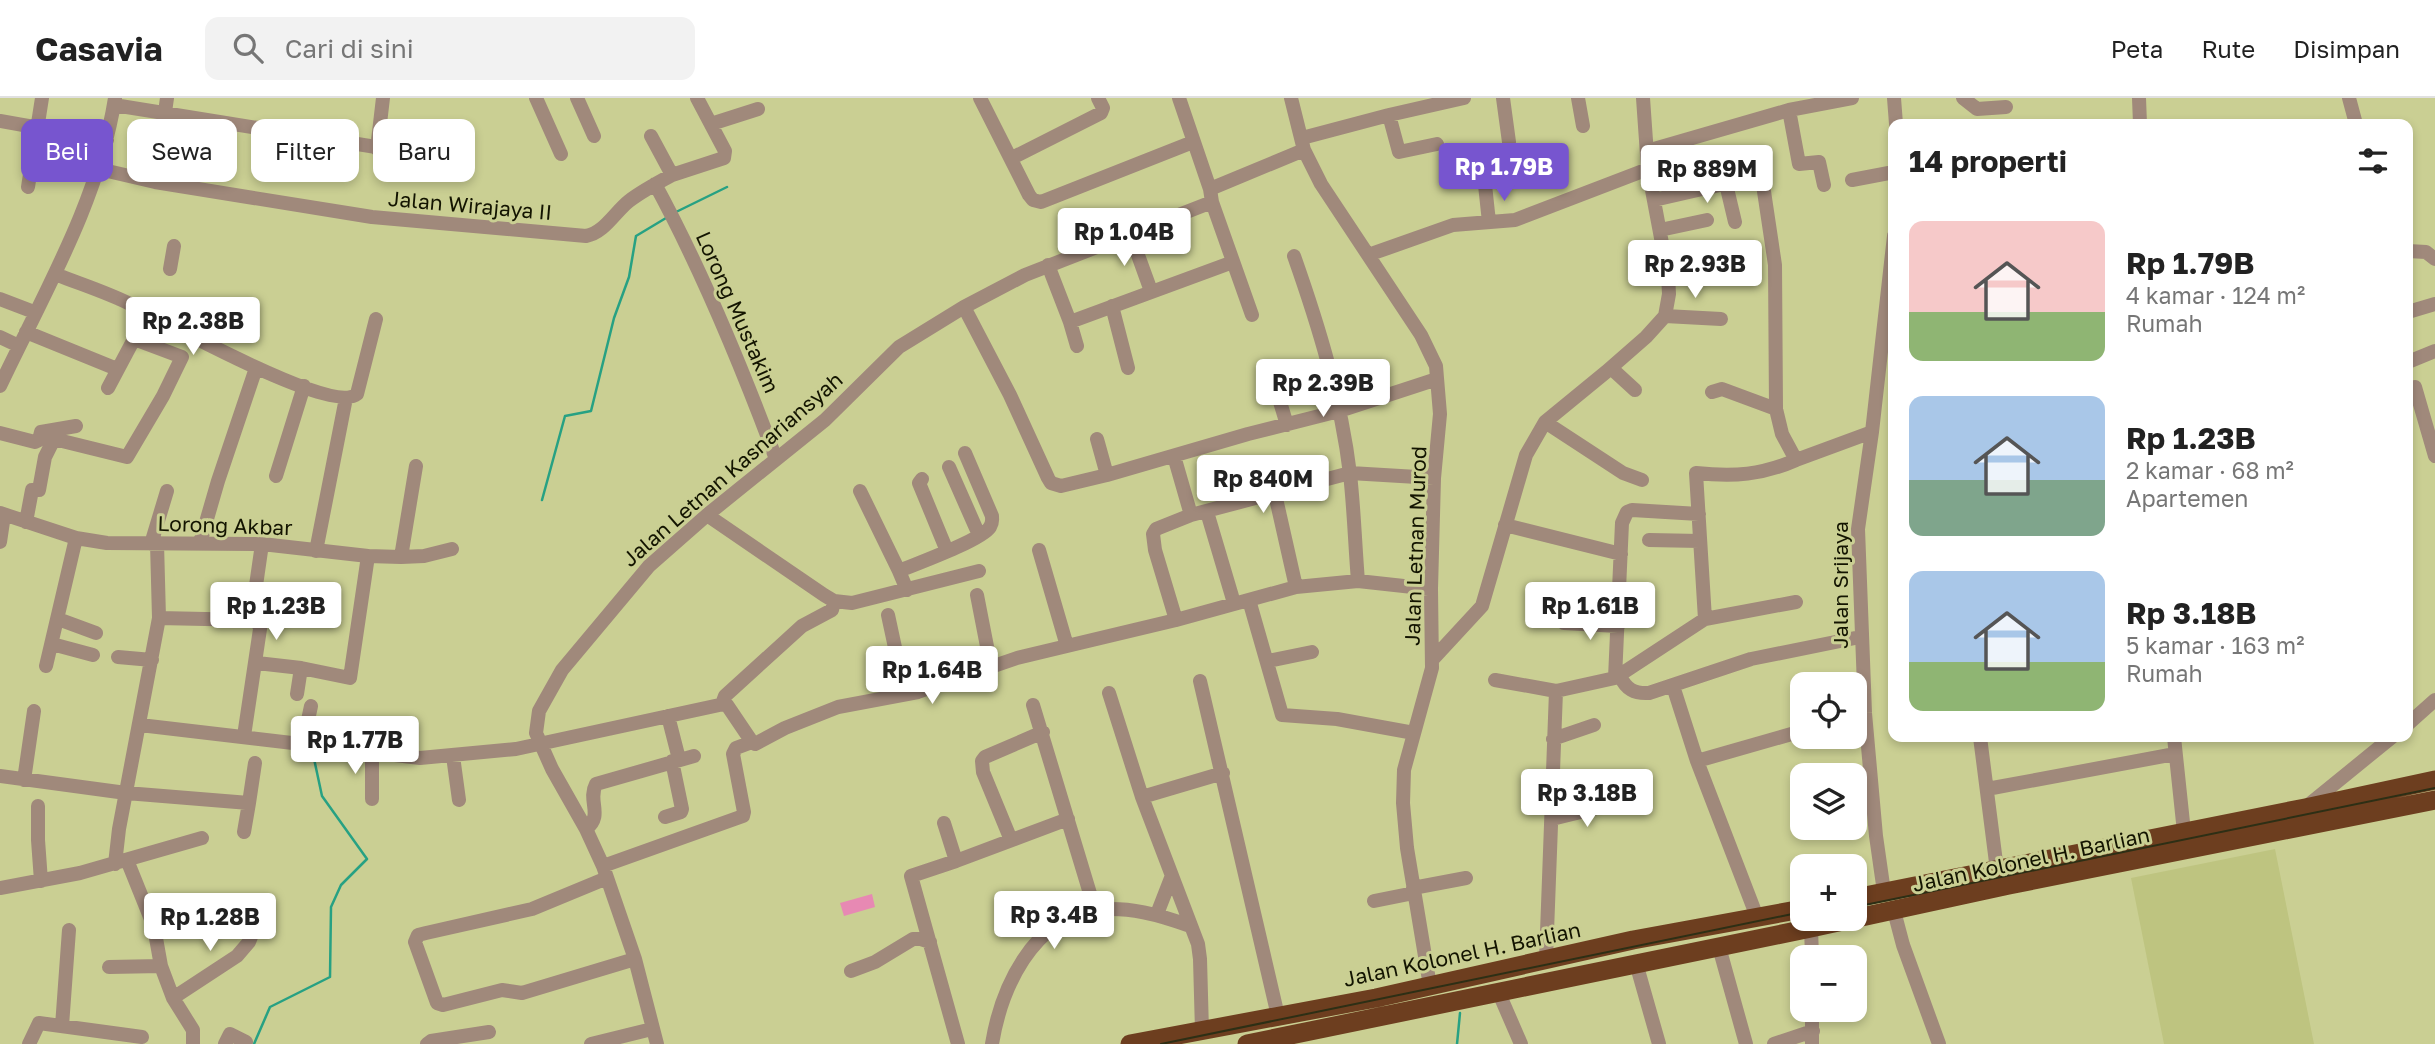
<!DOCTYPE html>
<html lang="id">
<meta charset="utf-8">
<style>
:root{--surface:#fff;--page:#f2f2f2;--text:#222;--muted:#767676;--line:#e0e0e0;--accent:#7755cf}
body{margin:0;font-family:"Golos Text",sans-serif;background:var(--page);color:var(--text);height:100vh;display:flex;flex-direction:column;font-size:26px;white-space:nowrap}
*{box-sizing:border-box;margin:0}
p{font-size:23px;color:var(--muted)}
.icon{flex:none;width:38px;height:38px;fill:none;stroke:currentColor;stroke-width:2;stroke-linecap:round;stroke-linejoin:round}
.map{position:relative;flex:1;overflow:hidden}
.panel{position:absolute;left:1888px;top:21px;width:525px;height:623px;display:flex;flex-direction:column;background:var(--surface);border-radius:14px;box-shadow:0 4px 10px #0003}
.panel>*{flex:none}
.banner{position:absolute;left:21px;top:21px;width:665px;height:63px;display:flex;gap:14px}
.buttons{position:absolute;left:1790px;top:574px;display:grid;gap:14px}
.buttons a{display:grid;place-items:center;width:77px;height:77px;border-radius:14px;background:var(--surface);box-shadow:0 4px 10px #0003;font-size:35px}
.price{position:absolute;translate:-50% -60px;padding:0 16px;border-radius:7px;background:#fff;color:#222;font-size:23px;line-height:46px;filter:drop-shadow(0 2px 4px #0008)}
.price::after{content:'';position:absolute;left:50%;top:42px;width:21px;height:16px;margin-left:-10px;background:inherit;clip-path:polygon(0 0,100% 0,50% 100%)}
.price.active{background:var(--accent);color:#fff}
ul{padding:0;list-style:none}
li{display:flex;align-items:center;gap:21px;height:175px;padding:0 21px}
li span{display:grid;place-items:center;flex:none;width:196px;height:140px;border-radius:14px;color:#555}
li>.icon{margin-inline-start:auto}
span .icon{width:84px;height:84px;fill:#fffc;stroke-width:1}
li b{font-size:30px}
h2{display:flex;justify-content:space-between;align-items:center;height:84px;padding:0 21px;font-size:30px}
.tag{padding:0 24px;border-radius:14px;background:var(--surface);box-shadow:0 4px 10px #0003;font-size:24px;line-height:63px}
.tag.active{background:var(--accent);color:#fff}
header{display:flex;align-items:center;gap:42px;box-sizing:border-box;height:98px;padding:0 35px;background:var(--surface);border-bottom:2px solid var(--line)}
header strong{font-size:33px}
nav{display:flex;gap:38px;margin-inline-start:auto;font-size:24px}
.search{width:490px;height:63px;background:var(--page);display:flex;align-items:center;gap:18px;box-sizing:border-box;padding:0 24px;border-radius:14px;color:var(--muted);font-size:26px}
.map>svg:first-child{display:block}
.built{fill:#bec480}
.green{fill:#e789b3}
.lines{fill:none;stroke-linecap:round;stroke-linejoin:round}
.stream{stroke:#27a183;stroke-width:2.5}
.minor{stroke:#a0897b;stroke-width:14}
.highway{stroke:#6d3e1f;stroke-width:19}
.tram{stroke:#2d2f15;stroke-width:2}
.labels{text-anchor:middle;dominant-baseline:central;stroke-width:6;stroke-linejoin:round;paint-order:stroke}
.street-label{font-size:21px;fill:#131400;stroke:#cacf93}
</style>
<header>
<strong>Casavia</strong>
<div class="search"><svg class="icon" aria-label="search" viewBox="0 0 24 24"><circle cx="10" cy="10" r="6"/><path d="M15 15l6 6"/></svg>Cari di sini</div>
<nav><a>Peta</a><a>Rute</a><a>Disimpan</a></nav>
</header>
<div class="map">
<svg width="2435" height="946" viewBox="0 0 2435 946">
<rect width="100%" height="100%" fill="#cacf93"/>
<path class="built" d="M 2275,751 L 2314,946 L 2164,946 L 2131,780 Z"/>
<path class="green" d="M 872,796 L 875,809 L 844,818 L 840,805 Z"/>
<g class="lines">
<path class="stream" d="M 676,114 L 727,89
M 542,402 L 565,318 L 591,313 L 614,220 L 629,179 L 636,138 L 666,120
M 254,946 L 270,909 L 330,879 L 331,809 L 341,787 L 367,761 L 322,698 L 313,656
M 1457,946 L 1460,915"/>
<path class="minor" d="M 536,0 L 561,56
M 577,0 L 594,38
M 980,0 L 1029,97 L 1033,102 L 1041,104 L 1193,44
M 1179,0 L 1210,91 L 1212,104 L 1252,217
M 1291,0 L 1304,52 L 1321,86 L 1421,237 L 1436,268 L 1440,316 L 1434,380 L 1431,491 L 1432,570 L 1404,672 L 1403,705 L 1407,750 L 1430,888
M 1503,0 L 1509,44
M 1578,0 L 1583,28
M 1894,0 L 1896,26
M 1963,0 L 1977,11 L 2006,9
M 2139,0 L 2140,26
M 2349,0 L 2356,26
M 114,7 L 463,63
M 1789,12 L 1799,66 L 1819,64 L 1824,87
M 1389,17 L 1399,54 L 1437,46
M 0,23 L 107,42
M 711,26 L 758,11
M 651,38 L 672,77 L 724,60 L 725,53 L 697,0
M 1302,40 L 1389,17 L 1464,0
M 377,51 L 383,0
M 1647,53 L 1789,12 L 1852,0
M 1012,60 L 1101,15 L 1103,10 L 1098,0
M 99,71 L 155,84 L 372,119 L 586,138 C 604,135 615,114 629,103 C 642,93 657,85 672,77
M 1852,82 L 1894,74
M 155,84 L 167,0
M 655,86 C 703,174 741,267 776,361
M 1726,86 L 1735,124
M 1485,87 L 1489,124
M 28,89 L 42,0
M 1210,91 L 1304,52
M 1654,102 L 1759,78 L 1762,80 L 1775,167 L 1776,311
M 1660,132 L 1707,122
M 1130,135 L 1151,193
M 2408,153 L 2426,154 L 2435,161
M 1368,157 L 1453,127 L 1515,122 L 1648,71
M 1294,158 C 1319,229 1341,301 1350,376 C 1354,411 1355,447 1358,483
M 1048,167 L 1070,224 L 1233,164
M 170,171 L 174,148
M 55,176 C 80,186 106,194 130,206 C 162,222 332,317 357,296 L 376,221
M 0,201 L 34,214
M 1112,208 L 1128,270
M 964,209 L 1010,297 L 1048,380 L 1051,385 L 1061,388 L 1107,377 L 1248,336 L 1339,313 L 1437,281
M 2408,214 L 2435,206
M 1665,218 L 1721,221
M 1070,224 L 1077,248
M 26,234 L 117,271
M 0,239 L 19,248
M 2408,264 L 2435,253
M 1611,270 L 1635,292
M 1274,284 L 1287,327
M 0,288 C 44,195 99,102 115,0
M 2415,289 L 2435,358
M 1712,294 L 1722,291 L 1776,311 L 1782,336 L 1796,362 L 1872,334
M 1545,324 L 1623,375 L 1642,382
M 0,335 L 35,344 L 39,342 L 41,334 L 76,328
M 1097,341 L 1107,377
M 1174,358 L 1191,417
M 949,369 L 979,437
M 276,378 L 304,288
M 922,381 L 919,385 L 947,453
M 860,393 L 899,473
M 1275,396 L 1296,489
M 1207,414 L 1234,505
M 0,415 L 76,440 L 107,445 L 262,446 L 368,458 L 401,459 L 424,458 L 452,451
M 707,417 L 824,497 L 834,503 L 852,505 L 979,473
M 26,424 L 32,392 L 39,392 L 45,359 L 54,341 L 127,359 L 163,298 L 182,259 L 134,241 L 108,290
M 1505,427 L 1621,456
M 1649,442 L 1700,443
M 0,444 L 4,417
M 200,445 L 218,383 L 256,270
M 151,446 L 167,393
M 1039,452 L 1067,548 L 1176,522 L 1296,489 L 1358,483 L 1431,491
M 316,453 L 346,300
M 401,459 L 416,368
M 907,492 L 899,473 C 916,466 982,442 990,429 C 993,424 992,423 992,418 L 965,355
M 977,497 L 991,569
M 1249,502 L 1282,617 L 1337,621 L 1414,635
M 888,517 L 905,596
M 159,520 L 251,522
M 58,521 L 96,535
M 1705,521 L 1696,375 C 1734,379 1762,377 1796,362
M 1176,522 L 1155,452 L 1153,436 L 1156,431 L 1191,417 L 1350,375 L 1434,380
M 1564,525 L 1618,528
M 52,546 L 93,557
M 118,559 L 152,562
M 1433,561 L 1482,508 L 1526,357 L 1545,324 L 1606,274 L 1646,239 L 1665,218 L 1669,196 L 1668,177 L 1648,71 L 1643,0
M 1268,563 L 1312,554
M 257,565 L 301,570 L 350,580 L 368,458
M 46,568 L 76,440
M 1620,578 C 1626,591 1634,596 1649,595 L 1751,561 L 1860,539
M 1615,580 L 1622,425 L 1627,414 L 1632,412 L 1699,416
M 1495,582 L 1556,593 L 1615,580 L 1705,521 L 1796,504
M 1200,583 L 1278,918
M 1673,588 L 1697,663 L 1757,819
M 1109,595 L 1142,699 L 1198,846 L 1200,861 L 1202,933
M 297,596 L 301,570
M 722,606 L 725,598 L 802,528 L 832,512 L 834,503
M 1033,607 L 1095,812
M 668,618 L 679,661
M 2408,626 L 2435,602
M 140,627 L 420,660 L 516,651 L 724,606 L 727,607 L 752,644 L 755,646 L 785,630 L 838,609 L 918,594 L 1017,560 L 1067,548
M 244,638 L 260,531 L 258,523 L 251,522 L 262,446
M 1980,639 L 1997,772
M 2174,639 L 2184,734
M 1553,641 L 1594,627
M 303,646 L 311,608
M 372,655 L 372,701
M 453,658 L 459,702
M 1697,663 L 1802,633
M 0,678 L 126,695 L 249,705 L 255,665
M 24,682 L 34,613
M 1987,691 L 2175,656
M 1142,699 L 1223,675
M 38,708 L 38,742 L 41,783
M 2306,709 L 2392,639
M 665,719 L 681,714 L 682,711 L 672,663
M 1552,721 L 1613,706
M 944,725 L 956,763 L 911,778 L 958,946
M 586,731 C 604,717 587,703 596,686 L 694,658
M 244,734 L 249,705
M 1011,742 L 983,674 L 982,663 L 985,659 L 1043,634
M 127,762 L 154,829 L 161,868 L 173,900 L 193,932 L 193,946
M 956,763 L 1068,721
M 115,766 L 119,731 L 159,520 L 157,445
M 603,768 L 743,718 L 744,714 L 733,656 L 736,650 L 752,644
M 607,780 L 532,811 L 426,835 L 418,837 L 415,844 L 437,905 L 443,907 L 502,892 L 522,895 L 635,861
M 0,790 L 80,775 L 202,740
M 1413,790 L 1466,780
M 1884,794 L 1876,738 L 1865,615 L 1858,431 L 1872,334 L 1894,138
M 1374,803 L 1414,795
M 1894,813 L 1903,847 L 1939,946
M 1157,816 L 1171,780
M 1811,830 L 1812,859
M 1719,849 L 1746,946
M 1546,861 L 1556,593
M 1636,865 L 1659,946
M 109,869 L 161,868
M 851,873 L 875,864 L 913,841 L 921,841 L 930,844
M 1498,893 L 1521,946
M 173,900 L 237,858 L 249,844 L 259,819
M 1812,912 L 1812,946
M 62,928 L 69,832
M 29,946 L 39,925 L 142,939
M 225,946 L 230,936 L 246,944
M 427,946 L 431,943 L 489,934
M 591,946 L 652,931
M 657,946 L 635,861 L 603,768 L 586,731 L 552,671 L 536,635 L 539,613 L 562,572 L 649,468 L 707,417 L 825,322 L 899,249 L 964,209 L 1025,177 L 1212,104
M 992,946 C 1001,891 1032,821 1095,812 C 1128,808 1160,817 1190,828
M 1774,946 L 1813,933"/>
<path class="highway" d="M 1855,800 L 2305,710 L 2435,682
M 1130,946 L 1376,900 L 1633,842 L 1802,811
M 1247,946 L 1811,830 L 2009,787 L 2435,702"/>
<path class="tram" d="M 1855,809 L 2435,690
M 1161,946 L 1802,814"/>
</g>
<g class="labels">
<g class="street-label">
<text transform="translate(470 107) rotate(5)">Jalan Wirajaya II</text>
<text transform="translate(738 214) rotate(66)">Lorong Mustakim</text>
<text transform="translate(732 371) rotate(-41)">Jalan Letnan Kasnariansyah</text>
<text transform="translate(225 427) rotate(2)">Lorong Akbar</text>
<text transform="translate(1415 448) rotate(-88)">Jalan Letnan Murod</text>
<text transform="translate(1840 487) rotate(-90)">Jalan Srijaya</text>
<text transform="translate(2031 761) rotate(-12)">Jalan Kolonel H. Barlian</text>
<text transform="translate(1462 856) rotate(-12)">Jalan Kolonel H. Barlian</text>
</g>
</g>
</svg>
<div class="buttons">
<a><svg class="icon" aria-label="locate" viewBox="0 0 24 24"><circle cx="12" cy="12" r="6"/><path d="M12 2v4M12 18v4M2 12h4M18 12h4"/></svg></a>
<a><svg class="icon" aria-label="layers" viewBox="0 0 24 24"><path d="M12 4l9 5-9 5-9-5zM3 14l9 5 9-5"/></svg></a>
<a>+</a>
<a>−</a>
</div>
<b class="price active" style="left:1504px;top:105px">Rp 1.79B</b>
<b class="price" style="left:1707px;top:107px">Rp 889M</b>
<b class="price" style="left:1124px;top:170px">Rp 1.04B</b>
<b class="price" style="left:1695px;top:202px">Rp 2.93B</b>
<b class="price" style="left:193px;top:259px">Rp 2.38B</b>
<b class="price" style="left:1323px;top:321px">Rp 2.39B</b>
<b class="price" style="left:1263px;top:417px">Rp 840M</b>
<b class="price" style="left:276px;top:544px">Rp 1.23B</b>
<b class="price" style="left:1590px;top:544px">Rp 1.61B</b>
<b class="price" style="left:932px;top:608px">Rp 1.64B</b>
<b class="price" style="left:355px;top:678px">Rp 1.77B</b>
<b class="price" style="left:1587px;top:731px">Rp 3.18B</b>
<b class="price" style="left:1054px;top:853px">Rp 3.4B</b>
<b class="price" style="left:210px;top:855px">Rp 1.28B</b>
<div class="banner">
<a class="tag active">Beli</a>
<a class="tag">Sewa</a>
<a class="tag">Filter</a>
<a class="tag">Baru</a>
</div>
<section class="panel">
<h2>14 properti<svg class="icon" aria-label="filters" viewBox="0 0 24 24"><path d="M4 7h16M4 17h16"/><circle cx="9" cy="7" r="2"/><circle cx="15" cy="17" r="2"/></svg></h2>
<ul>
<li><span style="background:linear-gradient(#f6c9c9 65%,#8fb573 0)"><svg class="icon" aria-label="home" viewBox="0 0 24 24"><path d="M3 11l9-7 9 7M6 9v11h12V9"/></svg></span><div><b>Rp 1.79B</b><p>4 kamar · 124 m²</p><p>Rumah</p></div></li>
<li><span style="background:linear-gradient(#a9c7e8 60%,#7fa58c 0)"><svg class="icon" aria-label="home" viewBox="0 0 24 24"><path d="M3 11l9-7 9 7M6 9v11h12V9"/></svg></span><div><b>Rp 1.23B</b><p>2 kamar · 68 m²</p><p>Apartemen</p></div></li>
<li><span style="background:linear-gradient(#a9c7e8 65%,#8fb573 0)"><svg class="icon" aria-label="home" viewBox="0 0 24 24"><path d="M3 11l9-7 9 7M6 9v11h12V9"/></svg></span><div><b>Rp 3.18B</b><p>5 kamar · 163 m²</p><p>Rumah</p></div></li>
</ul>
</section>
</div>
